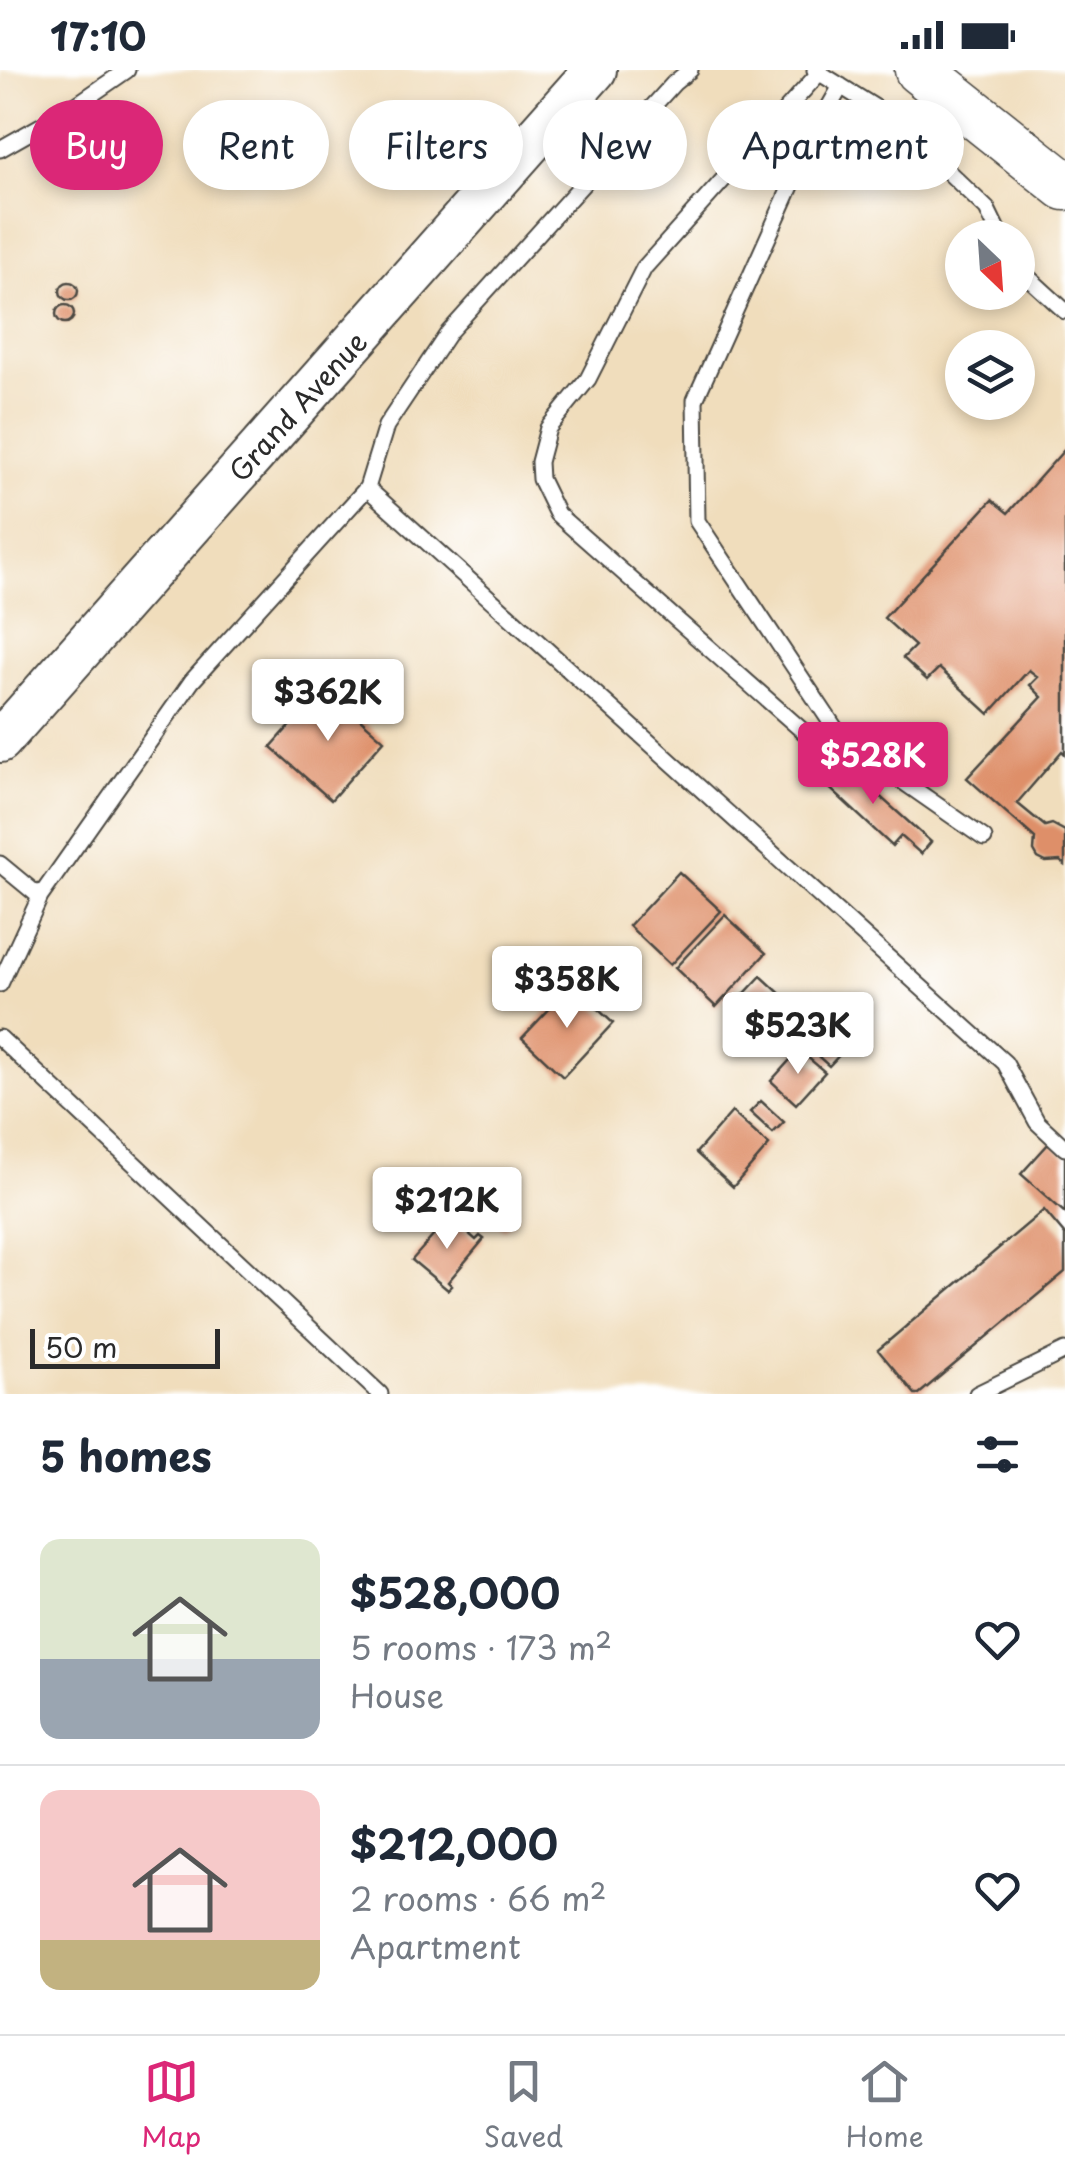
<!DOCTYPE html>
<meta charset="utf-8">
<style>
:root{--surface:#fff;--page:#f2f2f3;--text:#1f2937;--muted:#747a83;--line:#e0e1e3;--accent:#db2777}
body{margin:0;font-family:"Playpen Sans",sans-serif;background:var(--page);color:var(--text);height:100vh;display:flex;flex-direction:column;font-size:38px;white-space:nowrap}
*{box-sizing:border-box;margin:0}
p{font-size:32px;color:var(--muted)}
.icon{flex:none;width:55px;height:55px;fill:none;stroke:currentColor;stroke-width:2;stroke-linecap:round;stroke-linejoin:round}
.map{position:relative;height:1324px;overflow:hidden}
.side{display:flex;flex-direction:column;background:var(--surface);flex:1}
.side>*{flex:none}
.guide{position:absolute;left:30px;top:30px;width:1005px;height:90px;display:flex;gap:20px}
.needle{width:65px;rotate:155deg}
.buttons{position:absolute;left:945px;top:150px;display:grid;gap:20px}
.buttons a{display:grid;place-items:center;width:90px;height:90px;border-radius:50%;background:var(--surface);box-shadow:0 5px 15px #0003;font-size:50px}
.scale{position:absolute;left:30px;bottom:25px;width:190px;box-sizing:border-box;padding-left:10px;border:5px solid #2b2b2b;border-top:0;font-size:28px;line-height:35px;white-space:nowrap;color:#2b2b2b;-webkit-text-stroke:8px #fff;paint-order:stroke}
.price{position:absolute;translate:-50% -85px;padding:0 22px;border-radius:10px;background:#fff;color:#222;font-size:32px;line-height:65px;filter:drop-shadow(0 2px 5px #0008)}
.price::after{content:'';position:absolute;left:50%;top:60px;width:30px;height:22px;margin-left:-15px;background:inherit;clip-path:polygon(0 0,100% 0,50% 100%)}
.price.current{background:var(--accent);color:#fff}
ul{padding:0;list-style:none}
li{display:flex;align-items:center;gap:30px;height:250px;padding:0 40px}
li+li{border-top:2px solid var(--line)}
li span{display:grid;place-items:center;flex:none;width:280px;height:200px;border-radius:20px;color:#555}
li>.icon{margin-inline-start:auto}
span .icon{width:120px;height:120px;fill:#fffc;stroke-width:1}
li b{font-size:42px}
h2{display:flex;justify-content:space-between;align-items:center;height:120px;padding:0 40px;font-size:42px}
.chip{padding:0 35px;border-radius:45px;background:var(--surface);box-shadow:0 5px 15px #0003;font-size:35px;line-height:90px}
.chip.current{background:var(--accent);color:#fff}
.status{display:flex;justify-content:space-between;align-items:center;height:70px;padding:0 50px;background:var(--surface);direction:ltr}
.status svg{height:28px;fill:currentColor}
.dock{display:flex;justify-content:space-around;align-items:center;height:140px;border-top:2px solid var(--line);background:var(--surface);font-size:28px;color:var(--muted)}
.dock a{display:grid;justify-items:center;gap:5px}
.dock .current{color:var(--accent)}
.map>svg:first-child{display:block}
.building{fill:#de8f69}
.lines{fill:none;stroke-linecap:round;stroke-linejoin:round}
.lane-casing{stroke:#494641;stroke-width:19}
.secondary-casing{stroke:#494641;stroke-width:46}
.primary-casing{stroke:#494641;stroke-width:51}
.lane{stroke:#fff;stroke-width:15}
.secondary{stroke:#fff;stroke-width:42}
.primary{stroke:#fff;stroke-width:48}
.labels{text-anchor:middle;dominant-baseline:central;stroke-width:8;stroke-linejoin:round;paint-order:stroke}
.street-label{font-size:28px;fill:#2b2b2b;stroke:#fff}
</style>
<div class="status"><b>17:10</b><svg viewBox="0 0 49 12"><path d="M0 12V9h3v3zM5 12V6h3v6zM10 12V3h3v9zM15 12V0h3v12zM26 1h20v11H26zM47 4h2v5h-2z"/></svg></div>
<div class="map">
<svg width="1065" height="1324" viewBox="0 0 1065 1324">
<rect width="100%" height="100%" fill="#fff"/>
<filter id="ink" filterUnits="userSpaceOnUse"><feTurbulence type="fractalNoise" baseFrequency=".01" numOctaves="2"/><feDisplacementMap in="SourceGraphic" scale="20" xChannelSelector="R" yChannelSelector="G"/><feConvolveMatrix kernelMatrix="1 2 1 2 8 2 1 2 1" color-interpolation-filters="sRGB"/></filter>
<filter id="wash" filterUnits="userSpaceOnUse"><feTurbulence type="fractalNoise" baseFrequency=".0048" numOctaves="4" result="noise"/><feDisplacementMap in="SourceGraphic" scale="40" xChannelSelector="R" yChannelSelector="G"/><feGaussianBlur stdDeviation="2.25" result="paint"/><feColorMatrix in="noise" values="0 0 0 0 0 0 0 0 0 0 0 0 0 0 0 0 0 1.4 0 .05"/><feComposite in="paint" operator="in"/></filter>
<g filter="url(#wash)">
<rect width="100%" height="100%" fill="#f0ddbc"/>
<g id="blocks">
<path class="building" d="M60 221a9 9 0 1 1 18 0a9 9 0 1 1-18 0Z
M56 244a9 9 0 1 1 18 0a9 9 0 1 1-18 0Z
M 1065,379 L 1065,684 L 1062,681 L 1017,733 L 1045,756 L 1052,754 L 1065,761 L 1065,795 L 1060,791 L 1046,792 L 1038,788 L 1034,781 L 1035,768 L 967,708 L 1042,627 L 1030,615 L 1038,607 L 1029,600 L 989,644 L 939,598 L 927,610 L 903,588 L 915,576 L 884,548 L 992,430 L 1008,443 Z
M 324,617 L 384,670 L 331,730 L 271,677 Z
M 844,688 L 869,711 L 866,714 L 931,772 L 921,784 L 901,766 L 892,776 L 823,712 Z
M 679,802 L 721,841 L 670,895 L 629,856 Z
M 725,845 L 766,883 L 716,937 L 675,898 Z
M 761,906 L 785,928 L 758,957 L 734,935 Z
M 572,915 L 613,953 L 563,1007 L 522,968 Z
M 817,956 L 823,965 L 826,962 L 845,979 L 829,996 L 802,972 Z
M 799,980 L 825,1002 L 796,1034 L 771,1011 Z
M 761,1031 L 784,1052 L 773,1063 L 750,1042 Z
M 732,1042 L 769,1075 L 733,1117 L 696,1083 Z
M 1050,1072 L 1065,1086 L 1065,1143 L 1021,1104 Z
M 500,1131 L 516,1146 L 504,1159 L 488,1145 Z
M 1044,1140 L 1065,1165 L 1065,1202 L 919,1324 L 915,1324 L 878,1280 Z
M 450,1147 L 476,1170 L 480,1166 L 484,1169 L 448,1212 L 452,1216 L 448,1220 L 412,1190 Z"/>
</g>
</g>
<g filter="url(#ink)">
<use href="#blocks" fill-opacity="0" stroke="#494641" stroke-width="2.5"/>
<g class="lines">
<defs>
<path id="lane" d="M 815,0 L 892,48 L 987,139 L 1001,168
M 819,3 L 644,198 L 588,309 L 548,358 L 539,392 L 540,409 L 557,444 L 804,662 L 842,669
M 841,16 L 817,58 L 695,330 L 697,451 L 842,669 L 984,768
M 0,79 L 69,40 L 127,0
M 1018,198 L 1065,241
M 367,418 L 1005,993 L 1037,1052 L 1065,1078
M 0,794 L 40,827 L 192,611 L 367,418 L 386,356 L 449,262 L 674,13 L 690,0
M 0,914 L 40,827
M 0,968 L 380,1324
M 977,1324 L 1065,1281"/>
<path id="secondary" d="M 0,671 L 595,0"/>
<path id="primary" d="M 919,0 L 1065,116"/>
</defs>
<use href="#lane" class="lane-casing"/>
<use href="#secondary" class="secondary-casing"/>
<use href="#primary" class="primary-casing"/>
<use href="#lane" class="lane"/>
<use href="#secondary" class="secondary"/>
<use href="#primary" class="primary"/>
</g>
</g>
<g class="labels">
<g class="street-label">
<text transform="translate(297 336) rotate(-48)">Grand Avenue</text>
</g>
</g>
</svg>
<div class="buttons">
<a><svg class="needle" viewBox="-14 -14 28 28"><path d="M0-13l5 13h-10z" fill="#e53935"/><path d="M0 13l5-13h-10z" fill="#747a83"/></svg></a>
<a><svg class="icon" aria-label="layers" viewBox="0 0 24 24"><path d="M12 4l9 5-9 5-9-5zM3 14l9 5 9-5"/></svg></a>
</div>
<div class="scale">50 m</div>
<b class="price" style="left:328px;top:674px">$362K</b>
<b class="price current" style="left:873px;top:737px">$528K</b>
<b class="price" style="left:567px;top:961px">$358K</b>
<b class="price" style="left:798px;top:1007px">$523K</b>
<b class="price" style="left:447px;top:1182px">$212K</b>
<div class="guide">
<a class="chip current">Buy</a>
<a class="chip">Rent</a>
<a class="chip">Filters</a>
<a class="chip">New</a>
<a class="chip">Apartment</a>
</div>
</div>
<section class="side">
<h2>5 homes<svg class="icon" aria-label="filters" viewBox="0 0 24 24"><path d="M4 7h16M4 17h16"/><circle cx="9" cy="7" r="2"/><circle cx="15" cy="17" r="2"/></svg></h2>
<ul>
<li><span style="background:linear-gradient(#dfe7d0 60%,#9aa5b1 0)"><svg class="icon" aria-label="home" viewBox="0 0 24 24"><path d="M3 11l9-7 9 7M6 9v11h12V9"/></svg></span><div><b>$528,000</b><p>5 rooms · 173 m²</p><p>House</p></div><svg class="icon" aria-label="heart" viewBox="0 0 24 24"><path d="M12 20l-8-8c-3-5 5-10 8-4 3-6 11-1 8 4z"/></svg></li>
<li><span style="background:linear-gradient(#f6c9c9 75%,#c2b280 0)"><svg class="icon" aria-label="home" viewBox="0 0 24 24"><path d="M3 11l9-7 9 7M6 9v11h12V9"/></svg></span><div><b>$212,000</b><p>2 rooms · 66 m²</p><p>Apartment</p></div><svg class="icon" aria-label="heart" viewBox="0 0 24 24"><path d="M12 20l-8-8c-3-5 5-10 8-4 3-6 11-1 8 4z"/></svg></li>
</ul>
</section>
<nav class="dock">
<a class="current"><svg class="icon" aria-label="map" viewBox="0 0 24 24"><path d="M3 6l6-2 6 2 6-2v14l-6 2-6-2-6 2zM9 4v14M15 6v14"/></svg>Map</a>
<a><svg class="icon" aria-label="saved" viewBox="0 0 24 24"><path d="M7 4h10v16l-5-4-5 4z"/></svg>Saved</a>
<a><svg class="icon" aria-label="home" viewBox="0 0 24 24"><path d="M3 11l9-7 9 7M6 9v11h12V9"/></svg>Home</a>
</nav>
